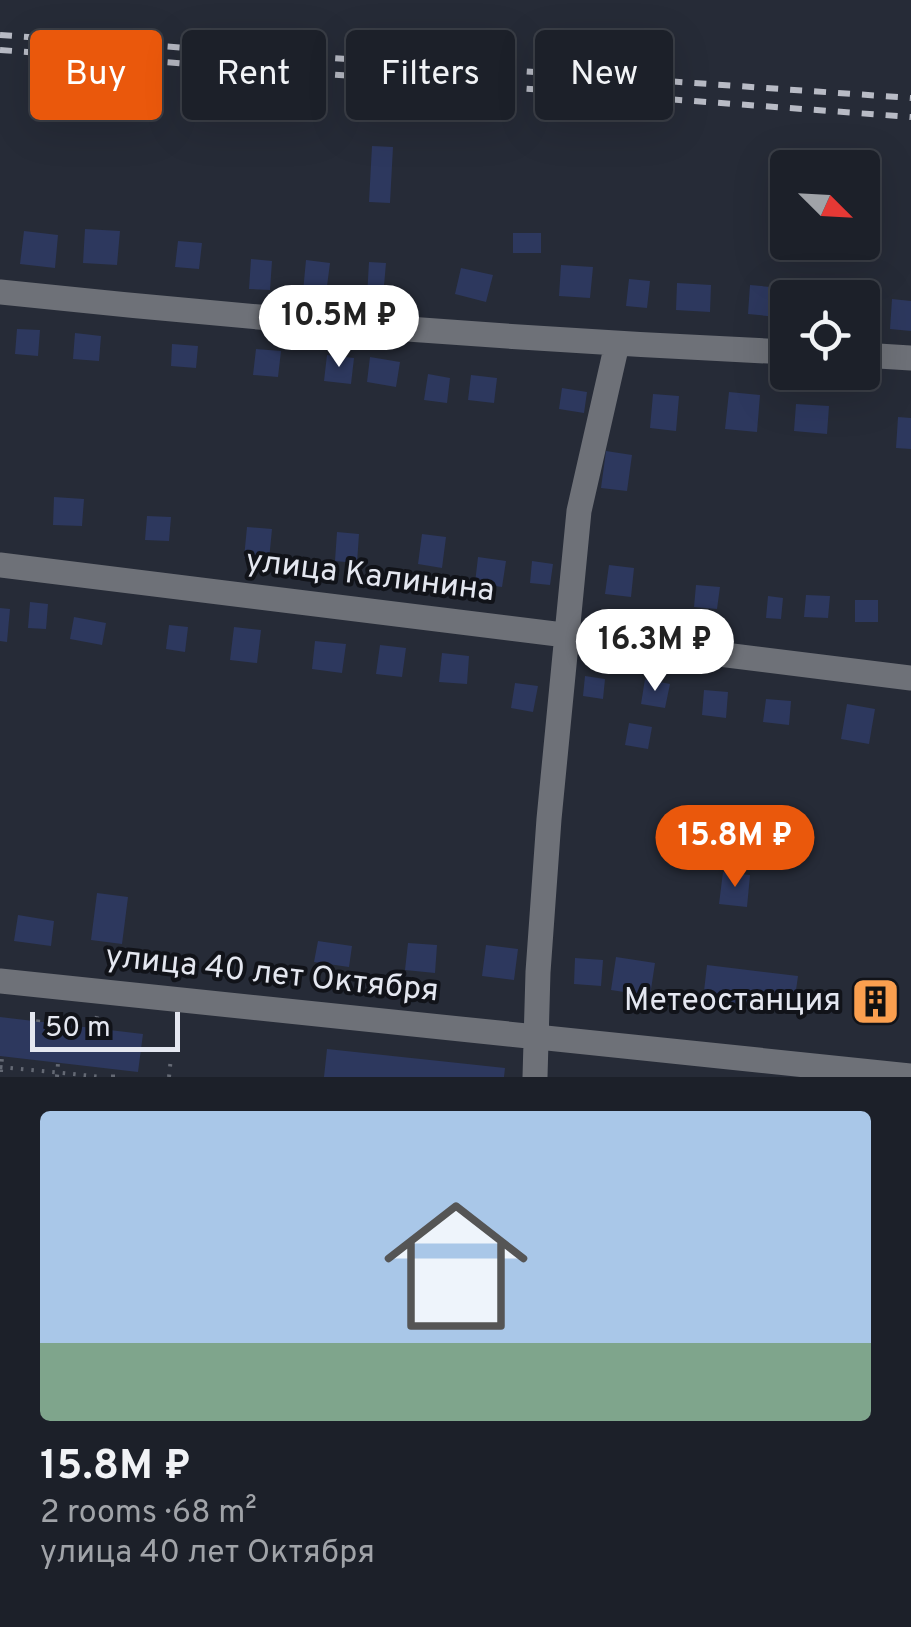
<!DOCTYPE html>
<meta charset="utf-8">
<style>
:root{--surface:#1c2029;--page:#252831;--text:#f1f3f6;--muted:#a0a3a8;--line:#3a3e46;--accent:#ea580c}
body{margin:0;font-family:Overpass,sans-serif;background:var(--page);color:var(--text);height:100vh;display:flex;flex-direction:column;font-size:38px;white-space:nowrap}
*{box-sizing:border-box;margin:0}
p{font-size:32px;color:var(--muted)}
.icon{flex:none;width:55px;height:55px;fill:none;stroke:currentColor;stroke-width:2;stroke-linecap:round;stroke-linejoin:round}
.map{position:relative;height:1077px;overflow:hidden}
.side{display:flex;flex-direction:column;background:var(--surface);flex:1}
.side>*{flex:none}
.guide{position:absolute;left:30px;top:30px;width:852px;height:90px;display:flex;gap:20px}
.needle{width:65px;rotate:114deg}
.controls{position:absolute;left:770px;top:150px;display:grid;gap:20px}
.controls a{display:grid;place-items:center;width:110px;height:110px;border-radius:10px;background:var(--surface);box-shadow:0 10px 40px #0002,0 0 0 2px var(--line);font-size:50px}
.scale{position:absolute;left:30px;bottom:25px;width:150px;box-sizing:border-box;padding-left:10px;border:5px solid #e4e7f0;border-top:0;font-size:28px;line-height:35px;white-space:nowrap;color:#e4e7f0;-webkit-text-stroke:8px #111319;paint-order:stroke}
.price{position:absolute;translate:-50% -85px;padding:0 22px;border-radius:35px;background:#fff;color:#222;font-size:32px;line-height:65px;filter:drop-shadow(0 2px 5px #0008)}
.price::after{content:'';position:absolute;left:50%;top:60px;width:30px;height:22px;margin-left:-15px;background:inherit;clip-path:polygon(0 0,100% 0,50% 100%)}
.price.on{background:var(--accent);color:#fff}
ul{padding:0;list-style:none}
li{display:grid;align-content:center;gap:20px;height:530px;padding:0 40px}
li+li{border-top:2px solid var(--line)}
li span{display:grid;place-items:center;height:310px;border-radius:10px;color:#555}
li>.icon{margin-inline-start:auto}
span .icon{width:180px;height:180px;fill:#fffc;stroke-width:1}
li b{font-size:42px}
.pill{padding:0 35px;border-radius:10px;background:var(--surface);box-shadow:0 10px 40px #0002,0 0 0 2px var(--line);font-size:35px;line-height:90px}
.pill.on{background:var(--accent);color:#fff}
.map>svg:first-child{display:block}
.building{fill:#2d385e}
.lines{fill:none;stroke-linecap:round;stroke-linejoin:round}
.path{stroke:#646974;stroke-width:4;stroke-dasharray:2.5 8;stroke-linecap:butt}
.minor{stroke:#6e7178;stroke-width:25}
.rail{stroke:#b8bbc5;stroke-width:6;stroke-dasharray:12 12;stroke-linecap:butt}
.labels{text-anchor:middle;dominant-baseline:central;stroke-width:8;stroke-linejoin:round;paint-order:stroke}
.street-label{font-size:32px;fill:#e4e7f0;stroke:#111319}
.poi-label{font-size:32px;fill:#e4e7f0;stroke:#111319;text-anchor:end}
</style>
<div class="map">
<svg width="911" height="1077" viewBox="0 0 911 1077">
<rect width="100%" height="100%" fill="#262b37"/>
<path class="building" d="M 372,146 L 393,147 L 390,203 L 369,202 Z
M 85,229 L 120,231 L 117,265 L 83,263 Z
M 24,231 L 58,235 L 55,268 L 20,264 Z
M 513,233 L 541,233 L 541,253 L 513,253 Z
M 178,241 L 202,243 L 199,269 L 175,267 Z
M 251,259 L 272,261 L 270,290 L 249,289 Z
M 306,260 L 330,263 L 326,294 L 303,292 Z
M 369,262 L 386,263 L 383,297 L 367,297 Z
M 561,265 L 593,267 L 590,298 L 559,296 Z
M 461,268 L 493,275 L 486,302 L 455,294 Z
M 629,279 L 650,281 L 647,308 L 626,306 Z
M 677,283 L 711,285 L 710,312 L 676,310 Z
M 750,285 L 781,288 L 778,317 L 748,314 Z
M 892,299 L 911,301 L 911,331 L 890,329 Z
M 17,329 L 40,330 L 38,356 L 15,354 Z
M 75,333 L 101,336 L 99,361 L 73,359 Z
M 172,344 L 198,346 L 196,368 L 171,366 Z
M 256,349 L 281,351 L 278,377 L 253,375 Z
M 327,355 L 354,358 L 351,384 L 324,381 Z
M 370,357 L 400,362 L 396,387 L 367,382 Z
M 428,374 L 450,378 L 447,403 L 424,400 Z
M 471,375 L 497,378 L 494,403 L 468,400 Z
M 562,388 L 587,392 L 584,413 L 559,409 Z
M 729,392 L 760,395 L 757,432 L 725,429 Z
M 653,394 L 679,396 L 676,431 L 650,428 Z
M 796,404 L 829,406 L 827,434 L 794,431 Z
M 898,417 L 911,418 L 911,449 L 896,448 Z
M 606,451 L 632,455 L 627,491 L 601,488 Z
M 54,497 L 84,499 L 82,526 L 53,525 Z
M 147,516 L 171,517 L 169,541 L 145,540 Z
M 247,527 L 272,529 L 269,560 L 244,558 Z
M 337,532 L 359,534 L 357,563 L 335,561 Z
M 422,534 L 446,537 L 442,568 L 418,564 Z
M 478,557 L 506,561 L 502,587 L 475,583 Z
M 532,561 L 553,564 L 550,585 L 530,583 Z
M 609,565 L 634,568 L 631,597 L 605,594 Z
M 696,585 L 720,587 L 717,609 L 694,607 Z
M 806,595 L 830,596 L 828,618 L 804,617 Z
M 768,596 L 783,598 L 781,619 L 766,618 Z
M 855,600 L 878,600 L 878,622 L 855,622 Z
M 30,602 L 48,604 L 46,629 L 28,628 Z
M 0,608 L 10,609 L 7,642 L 0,641 Z
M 74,617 L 106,623 L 102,645 L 70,639 Z
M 169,625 L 188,627 L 185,652 L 166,649 Z
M 234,627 L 261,630 L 257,663 L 230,660 Z
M 315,641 L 346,644 L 342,673 L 312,669 Z
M 380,645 L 406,648 L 402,677 L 376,674 Z
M 442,653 L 469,656 L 467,684 L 439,682 Z
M 585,676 L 605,679 L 603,699 L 583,696 Z
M 645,679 L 670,684 L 665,708 L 641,704 Z
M 515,683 L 538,686 L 533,712 L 511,708 Z
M 704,690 L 728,692 L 726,718 L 702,715 Z
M 766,699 L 791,701 L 789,725 L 763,722 Z
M 847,704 L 875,709 L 869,744 L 841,739 Z
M 629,723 L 652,727 L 648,749 L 625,745 Z
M 723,872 L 750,875 L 747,907 L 719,904 Z
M 97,893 L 128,897 L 122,944 L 91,940 Z
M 18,915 L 54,921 L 51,946 L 14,941 Z
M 318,941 L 352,946 L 349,967 L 314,962 Z
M 408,943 L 437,945 L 435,973 L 405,970 Z
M 486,945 L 518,949 L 514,980 L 482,976 Z
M 616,957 L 655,963 L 650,996 L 611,990 Z
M 575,958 L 603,960 L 601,986 L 574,984 Z
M 707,965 L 798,976 L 793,1011 L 703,1000 Z
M 864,990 L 891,994 L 889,1014 L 861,1010 Z
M 0,1017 L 143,1034 L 138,1072 L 0,1056 Z
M 327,1049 L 505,1068 L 504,1077 L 324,1077 Z"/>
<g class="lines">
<path class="path" d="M 38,1022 L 39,1014
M 95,1029 L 97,1015
M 0,1067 L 103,1077
M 1,1072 L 2,1056
M 57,1077 L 58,1063
M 113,1077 L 113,1069
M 169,1077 L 171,1057"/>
<path class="minor" d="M 0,292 C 262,320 525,340 788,352
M 862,355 L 911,358
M 0,565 L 911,678
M 0,981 L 911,1076
M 535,1077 L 538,972 L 549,819 L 579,511 L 617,344"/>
<path class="rail" d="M 0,35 L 911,98
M 0,50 L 911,117"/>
</g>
<defs>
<symbol id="building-square" viewBox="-11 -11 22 22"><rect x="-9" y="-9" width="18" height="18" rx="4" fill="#fa9f4f" stroke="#111319"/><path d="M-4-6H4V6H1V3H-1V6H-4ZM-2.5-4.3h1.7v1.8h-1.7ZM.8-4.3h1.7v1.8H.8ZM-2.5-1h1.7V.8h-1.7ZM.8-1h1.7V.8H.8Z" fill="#111"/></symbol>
</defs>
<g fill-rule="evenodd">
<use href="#building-square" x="848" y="974" width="55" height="55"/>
</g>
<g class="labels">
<g class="street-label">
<text transform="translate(370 577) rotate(7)">улица Калинина</text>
<text transform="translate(272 975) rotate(6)">улица 40 лет Октября</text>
</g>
<g class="poi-label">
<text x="841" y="1002">Метеостанция</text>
</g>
</g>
</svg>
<div class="controls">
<a><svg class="needle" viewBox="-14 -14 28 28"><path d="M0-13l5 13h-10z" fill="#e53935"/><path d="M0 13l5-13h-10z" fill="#a0a3a8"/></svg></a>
<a><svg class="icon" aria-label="locate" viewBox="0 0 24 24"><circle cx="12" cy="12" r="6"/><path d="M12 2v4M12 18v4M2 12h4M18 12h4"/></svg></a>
</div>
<div class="scale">50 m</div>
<b class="price" style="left:339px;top:370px">10.5M ₽</b>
<b class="price" style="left:655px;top:694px">16.3M ₽</b>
<b class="price on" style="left:735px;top:890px">15.8M ₽</b>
<div class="guide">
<a class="pill on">Buy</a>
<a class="pill">Rent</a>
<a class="pill">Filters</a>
<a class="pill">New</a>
</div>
</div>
<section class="side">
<ul>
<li><span style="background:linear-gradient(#a9c7e8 75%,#7fa58c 0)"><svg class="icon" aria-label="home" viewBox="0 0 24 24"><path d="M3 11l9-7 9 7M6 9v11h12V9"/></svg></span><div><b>15.8M ₽</b><p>2 rooms · 68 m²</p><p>улица 40 лет Октября</p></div></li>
</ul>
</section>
